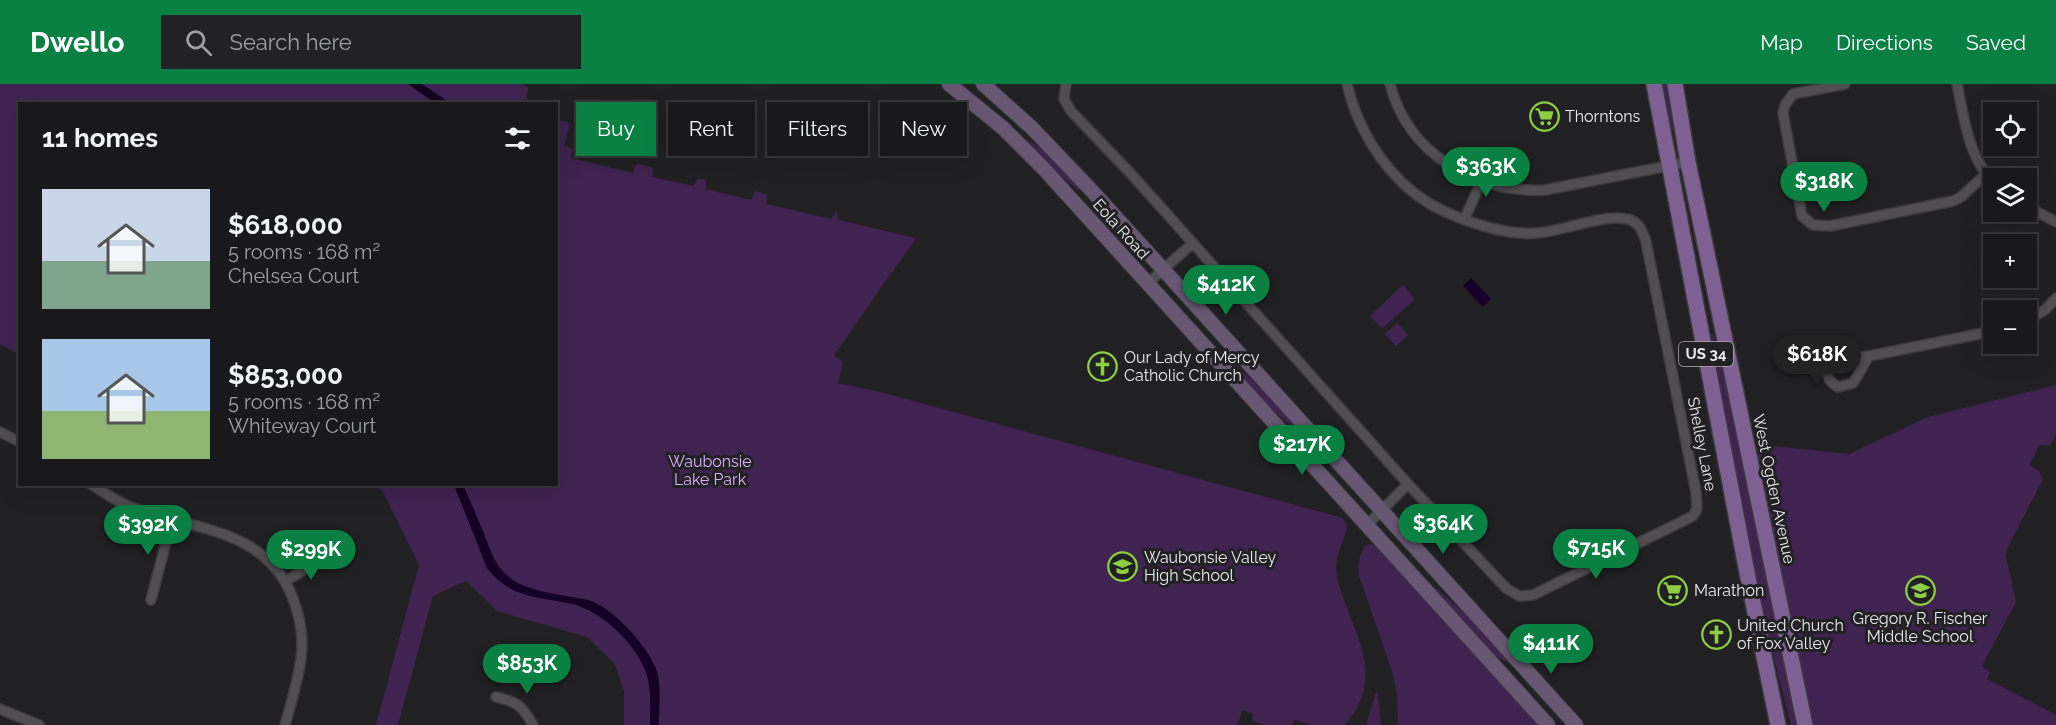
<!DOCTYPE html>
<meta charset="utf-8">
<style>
:root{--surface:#19181a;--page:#222123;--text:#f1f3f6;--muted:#9fa0a2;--line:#373739;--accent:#0b8043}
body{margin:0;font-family:Raleway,sans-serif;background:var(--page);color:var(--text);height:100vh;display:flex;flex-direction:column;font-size:22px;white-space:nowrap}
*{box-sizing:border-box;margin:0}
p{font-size:20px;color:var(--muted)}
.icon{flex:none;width:33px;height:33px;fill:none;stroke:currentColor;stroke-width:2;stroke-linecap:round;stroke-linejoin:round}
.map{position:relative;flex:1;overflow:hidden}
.drawer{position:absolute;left:18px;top:18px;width:540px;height:384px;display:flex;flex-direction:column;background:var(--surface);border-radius:0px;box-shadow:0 6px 24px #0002,0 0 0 2px var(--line)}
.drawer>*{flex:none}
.guide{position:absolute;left:576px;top:18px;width:570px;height:54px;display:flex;gap:12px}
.tools{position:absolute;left:1983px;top:18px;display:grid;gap:12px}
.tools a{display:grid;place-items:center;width:54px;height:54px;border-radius:0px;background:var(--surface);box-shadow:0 6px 24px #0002,0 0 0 2px var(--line);font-size:30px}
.price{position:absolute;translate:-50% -51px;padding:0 14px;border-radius:21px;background:var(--accent);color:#fff;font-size:20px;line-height:39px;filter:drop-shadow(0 2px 3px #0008)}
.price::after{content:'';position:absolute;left:50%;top:36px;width:18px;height:14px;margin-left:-9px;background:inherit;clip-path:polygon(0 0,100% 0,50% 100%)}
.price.active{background:#222;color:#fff}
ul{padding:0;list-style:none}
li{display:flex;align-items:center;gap:18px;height:150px;padding:0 24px}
li span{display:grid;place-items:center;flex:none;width:168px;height:120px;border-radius:0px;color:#555}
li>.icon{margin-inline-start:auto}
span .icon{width:72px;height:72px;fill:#fffc;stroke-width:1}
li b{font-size:26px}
h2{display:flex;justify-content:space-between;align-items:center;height:72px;padding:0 24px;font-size:26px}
.tag{padding:0 21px;border-radius:0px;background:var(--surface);box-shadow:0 6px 24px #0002,0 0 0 2px var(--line);font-size:21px;line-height:54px}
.tag.active{background:var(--accent);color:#fff}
header{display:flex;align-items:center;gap:36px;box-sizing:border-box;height:84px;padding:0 30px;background:var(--accent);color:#fff}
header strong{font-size:28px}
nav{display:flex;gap:33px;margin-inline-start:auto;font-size:21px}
.search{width:420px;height:54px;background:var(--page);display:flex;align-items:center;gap:15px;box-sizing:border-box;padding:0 21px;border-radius:0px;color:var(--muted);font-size:22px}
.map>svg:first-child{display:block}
.green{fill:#402351}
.water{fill:#170025}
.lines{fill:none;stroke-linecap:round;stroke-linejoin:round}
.minor-casing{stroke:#3c3a3d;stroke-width:12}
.secondary-casing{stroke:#3c3a3d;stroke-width:16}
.primary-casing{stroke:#3c3a3d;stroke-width:18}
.minor{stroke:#504e51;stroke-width:9}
.secondary{stroke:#675772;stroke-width:14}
.primary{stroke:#7e6192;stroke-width:15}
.labels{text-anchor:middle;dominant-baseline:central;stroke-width:6;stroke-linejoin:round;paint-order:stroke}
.shield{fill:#212023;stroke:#aeadaf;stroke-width:1.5}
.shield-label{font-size:15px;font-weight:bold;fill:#eae9eb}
.poi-label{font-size:16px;fill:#eae9eb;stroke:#212023;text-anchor:start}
.street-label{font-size:16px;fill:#eae9eb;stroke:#212023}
.park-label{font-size:16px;fill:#ddaefd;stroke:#212023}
</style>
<header>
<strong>Dwello</strong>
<div class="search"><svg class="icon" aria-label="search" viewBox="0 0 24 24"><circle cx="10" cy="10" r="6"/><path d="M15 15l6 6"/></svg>Search here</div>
<nav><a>Map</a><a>Directions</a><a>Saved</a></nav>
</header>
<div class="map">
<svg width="2056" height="641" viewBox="0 0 2056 641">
<rect width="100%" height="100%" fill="#212023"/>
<path class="green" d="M 0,0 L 520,0 L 528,3 L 527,14 L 530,19 L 20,20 L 19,270 L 0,260 Z
M 1661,0 L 1668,0 L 1672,19 L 1673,47 L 1669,47 Z
M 681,17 L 692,20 L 701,33 L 714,35 L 717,40 L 715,45 L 711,47 L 702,46 L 691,51 L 684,49 L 676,34 L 671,33 L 669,24 L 674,19 Z
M 557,36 L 570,39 L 564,62 L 573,65 L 571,74 L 633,89 L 635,82 L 638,80 L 653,84 L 652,93 L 694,102 L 697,95 L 704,95 L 706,99 L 705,105 L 751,116 L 755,107 L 767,111 L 766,120 L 832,135 L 836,127 L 838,130 L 838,136 L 916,154 L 834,271 L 843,278 L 838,299 L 884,309 L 1343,434 L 1347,442 C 1344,460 1333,473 1337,492 C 1349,547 1390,587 1345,641 L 1313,641 L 1294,636 L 1292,641 L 1266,641 L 1252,637 L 1253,630 L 1242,626 L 1238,641 L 624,641 L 624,607 L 615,580 L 587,553 L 497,527 L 466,497 L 433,512 L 398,641 L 376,641 L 419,481 L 382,406 L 373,401 L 556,400 Z
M 1027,55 L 1046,68 L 1081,105 L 1079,107 L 1049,81 L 1025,57 Z
M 1403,201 L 1415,215 L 1382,245 L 1370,232 Z
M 1397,239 L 1408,251 L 1396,262 L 1385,250 Z
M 1713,250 L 1724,291 L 1797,641 L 1791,641 L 1765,538 L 1710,251 Z
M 1231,278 L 1258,301 L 1299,345 L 1297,347 L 1268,322 L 1230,280 Z
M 2056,301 L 2056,351 L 2050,362 L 2040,361 L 2029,381 L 2039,387 L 2043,395 L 2007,465 L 2006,472 L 2016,518 L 1982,582 L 1990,588 L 1987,595 L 2056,631 L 2056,641 L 1810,641 L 1754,360 L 1849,370 L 1928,333 Z
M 1374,460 L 1380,464 L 1538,641 L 1398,641 L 1397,609 L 1392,587 L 1359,492 C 1358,479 1359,472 1365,461 Z
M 1436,504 L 1478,542 L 1508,575 L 1506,578 C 1477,562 1456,530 1434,506 Z
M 1376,608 L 1378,610 L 1381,641 L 1366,641 Z"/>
<path class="water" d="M 408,0 L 422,0 L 450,19 L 435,19 Z
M 1471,194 L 1491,215 L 1483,223 L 1463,202 Z
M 454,401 L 463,401 C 470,416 476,431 483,447 C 490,465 494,481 510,494 C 528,508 565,511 588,516 C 612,522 653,567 658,591 C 661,607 659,625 659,641 L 650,641 C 650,623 652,603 645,586 C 634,558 601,527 572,520 C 536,512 512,515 487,484 Z"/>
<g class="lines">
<defs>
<path id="minor" d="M 1066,0 L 1064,15 L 1071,27 L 1133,92 L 1408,400 L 1506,504 L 1519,512 L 1533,511 L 1693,432 L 1697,425 L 1696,408 L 1646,158 C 1643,148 1639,137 1627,135 C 1603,130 1563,147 1537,149 C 1515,151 1495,146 1474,139 C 1453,132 1430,122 1413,108 C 1380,82 1356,40 1347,0
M 1390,0 C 1408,70 1476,110 1545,106 L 1688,78
M 1845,0 L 1793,10 L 1785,21 L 1783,29 L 1802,132 L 1813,141 L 1830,142 L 1953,117 L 1961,113 L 1985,91
M 1957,0 C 1963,29 1969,78 1994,97
M 2026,122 L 2056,138
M 1464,136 L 1481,98
M 1148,199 L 1193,159
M 2026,238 L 2046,225 L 2056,214
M 1869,272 L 1853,299 L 1838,303 C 1828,297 1826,292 1827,280 L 1835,274 L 1869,272 L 1994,247
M 0,348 L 20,358
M 91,400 C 106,410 122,421 139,426 C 198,446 265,446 292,512 C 300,532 304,552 301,574 C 298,597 291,619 285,641
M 1367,441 L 1408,400
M 286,497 L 323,474
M 151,516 L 172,435
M 496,613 C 518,618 522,622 533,641
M 0,625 L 39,641"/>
<path id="secondary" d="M 949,0 L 1003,44 L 1044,85 L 1548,641
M 983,0 L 1032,44 L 1093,108 L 1576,641"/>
<path id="primary" d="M 1654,0 L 1749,499 L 1778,641
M 1675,0 L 1688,78 L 1805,641"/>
</defs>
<use href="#minor" class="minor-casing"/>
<use href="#secondary" class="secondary-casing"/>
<use href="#primary" class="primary-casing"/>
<use href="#minor" class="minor"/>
<use href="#secondary" class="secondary"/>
<use href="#primary" class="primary"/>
</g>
<defs>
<symbol id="supermarket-ring" viewBox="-11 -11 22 22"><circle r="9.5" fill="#212023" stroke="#8ece43" stroke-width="1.5"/><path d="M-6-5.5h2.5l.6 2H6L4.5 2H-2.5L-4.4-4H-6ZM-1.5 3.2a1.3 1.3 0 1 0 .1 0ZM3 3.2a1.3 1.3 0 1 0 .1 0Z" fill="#8ece43"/></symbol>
<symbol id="church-ring" viewBox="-11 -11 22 22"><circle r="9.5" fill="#212023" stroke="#8ece43" stroke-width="1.5"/><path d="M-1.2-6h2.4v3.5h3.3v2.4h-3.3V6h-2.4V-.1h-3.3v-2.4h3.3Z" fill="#8ece43"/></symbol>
<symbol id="school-ring" viewBox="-11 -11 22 22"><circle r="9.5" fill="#212023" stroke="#8ece43" stroke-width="1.5"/><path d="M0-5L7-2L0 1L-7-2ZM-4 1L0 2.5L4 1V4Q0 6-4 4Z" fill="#8ece43"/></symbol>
</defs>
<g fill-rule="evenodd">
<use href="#supermarket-ring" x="1528" y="16" width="33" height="33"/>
<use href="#church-ring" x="1086" y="266" width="33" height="33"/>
<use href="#school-ring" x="1106" y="466" width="33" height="33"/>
<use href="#supermarket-ring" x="1656" y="490" width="33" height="33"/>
<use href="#school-ring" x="1904" y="490" width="33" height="33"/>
<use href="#church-ring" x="1700" y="534" width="33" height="33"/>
</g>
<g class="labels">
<rect class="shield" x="1679" y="258" width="54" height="24" rx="4.5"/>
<g class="shield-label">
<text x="1706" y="270">US 34</text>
</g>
<g class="poi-label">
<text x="1565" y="32">Thorntons</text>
<text x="1124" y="273">Our Lady of Mercy<tspan x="1124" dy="18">Catholic Church</tspan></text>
<text x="1144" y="473">Waubonsie Valley<tspan x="1144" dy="18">High School</tspan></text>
<text x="1694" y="506">Marathon</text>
<text x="1920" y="534" text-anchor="middle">Gregory R. Fischer<tspan x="1920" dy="18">Middle School</tspan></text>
<text x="1737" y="541">United Church<tspan x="1737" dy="18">of Fox Valley</tspan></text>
</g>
<g class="street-label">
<text transform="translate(1121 145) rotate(48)">Eola Road</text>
<text transform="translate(1702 360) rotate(79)">Shelley Lane</text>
<text transform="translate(1774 405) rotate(78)">West Ogden Avenue</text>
</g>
<g class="park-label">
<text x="710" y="377">Waubonsie<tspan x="710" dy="18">Lake Park</tspan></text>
</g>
</g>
</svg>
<div class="tools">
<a><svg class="icon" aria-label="locate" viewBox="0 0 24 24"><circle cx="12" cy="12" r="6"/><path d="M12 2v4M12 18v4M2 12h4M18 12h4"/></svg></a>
<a><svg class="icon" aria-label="layers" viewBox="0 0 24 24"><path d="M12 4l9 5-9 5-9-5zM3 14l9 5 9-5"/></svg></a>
<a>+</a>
<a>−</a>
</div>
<b class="price" style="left:1486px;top:114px">$363K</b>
<b class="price" style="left:1824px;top:129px">$318K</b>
<b class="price" style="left:1226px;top:232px">$412K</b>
<b class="price active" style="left:1817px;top:302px">$618K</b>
<b class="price" style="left:1302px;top:392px">$217K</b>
<b class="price" style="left:1443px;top:471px">$364K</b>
<b class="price" style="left:148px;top:472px">$392K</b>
<b class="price" style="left:1596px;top:496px">$715K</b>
<b class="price" style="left:311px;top:497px">$299K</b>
<b class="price" style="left:1551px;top:591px">$411K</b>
<b class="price" style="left:527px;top:611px">$853K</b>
<div class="guide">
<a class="tag active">Buy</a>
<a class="tag">Rent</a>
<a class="tag">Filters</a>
<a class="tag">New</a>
</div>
<section class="drawer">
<h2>11 homes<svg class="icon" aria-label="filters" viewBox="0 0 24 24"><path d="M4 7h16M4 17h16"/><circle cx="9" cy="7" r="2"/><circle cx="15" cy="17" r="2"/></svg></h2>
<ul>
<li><span style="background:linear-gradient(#c9d6e8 60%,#7fa58c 0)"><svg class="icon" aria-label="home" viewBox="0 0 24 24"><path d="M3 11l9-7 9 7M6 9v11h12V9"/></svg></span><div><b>$618,000</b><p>5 rooms · 168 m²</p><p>Chelsea Court</p></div></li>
<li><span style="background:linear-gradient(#a9c7e8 60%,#8fb573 0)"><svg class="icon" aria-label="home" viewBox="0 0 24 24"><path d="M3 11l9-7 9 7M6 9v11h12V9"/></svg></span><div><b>$853,000</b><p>5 rooms · 168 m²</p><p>Whiteway Court</p></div></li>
</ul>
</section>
</div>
